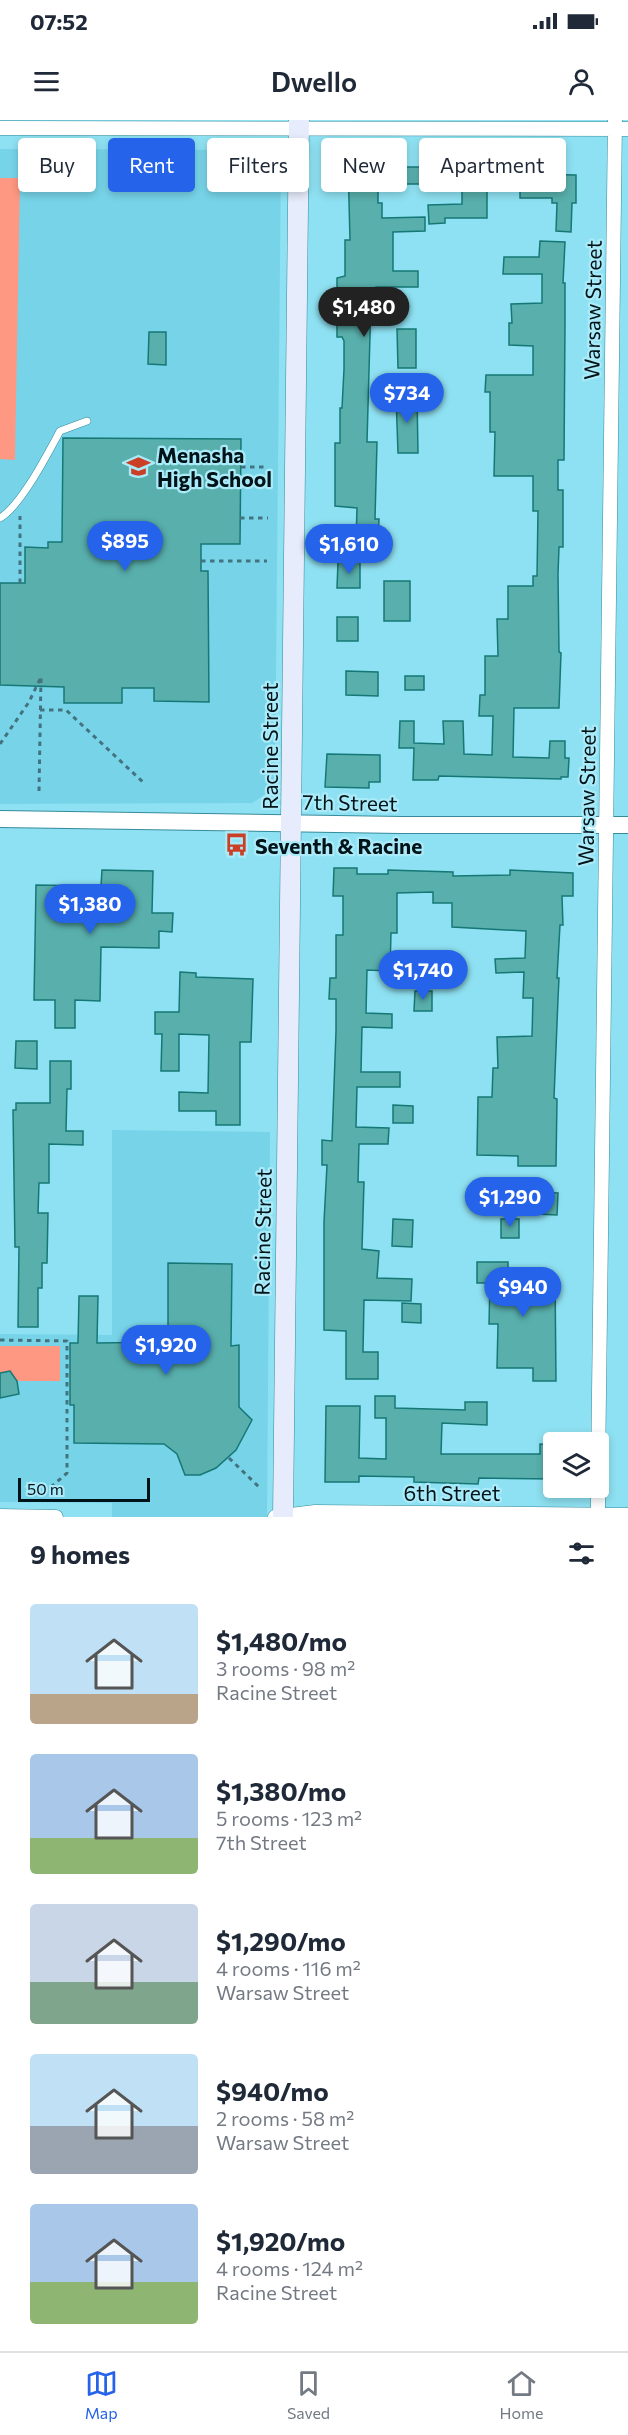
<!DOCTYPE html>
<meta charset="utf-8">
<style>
:root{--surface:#fff;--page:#f2f2f3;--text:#1f2937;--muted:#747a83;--line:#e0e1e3;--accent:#2563eb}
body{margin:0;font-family:Commissioner,sans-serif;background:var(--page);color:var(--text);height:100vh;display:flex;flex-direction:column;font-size:22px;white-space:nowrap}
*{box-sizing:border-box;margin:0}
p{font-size:20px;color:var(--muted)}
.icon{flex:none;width:33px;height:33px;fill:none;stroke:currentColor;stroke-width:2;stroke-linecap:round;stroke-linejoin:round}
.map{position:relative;height:1397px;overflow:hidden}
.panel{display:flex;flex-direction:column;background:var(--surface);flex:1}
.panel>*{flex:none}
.banner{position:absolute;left:18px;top:18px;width:592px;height:54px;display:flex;gap:12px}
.buttons{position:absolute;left:543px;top:1312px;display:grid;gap:12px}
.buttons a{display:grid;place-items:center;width:66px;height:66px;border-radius:6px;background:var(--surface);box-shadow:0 3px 9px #0003;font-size:30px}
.scale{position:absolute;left:18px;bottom:15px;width:132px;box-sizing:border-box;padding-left:6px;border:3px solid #001318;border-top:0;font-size:16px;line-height:21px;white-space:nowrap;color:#001318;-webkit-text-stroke:4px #abebf9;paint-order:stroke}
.price{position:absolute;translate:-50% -51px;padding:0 14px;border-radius:21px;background:var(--accent);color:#fff;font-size:20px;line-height:39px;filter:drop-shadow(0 2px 3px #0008)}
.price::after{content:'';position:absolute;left:50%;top:36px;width:18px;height:14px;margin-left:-9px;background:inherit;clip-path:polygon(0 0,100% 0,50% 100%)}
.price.selected{background:#222;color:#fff}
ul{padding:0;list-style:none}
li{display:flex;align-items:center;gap:18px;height:150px;padding:0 30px}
li span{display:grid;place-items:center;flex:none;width:168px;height:120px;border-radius:6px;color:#555}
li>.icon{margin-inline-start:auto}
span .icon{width:72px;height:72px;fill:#fffc;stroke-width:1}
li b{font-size:26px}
h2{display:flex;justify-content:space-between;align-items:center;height:72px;padding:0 30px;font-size:26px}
.chip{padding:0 21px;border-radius:6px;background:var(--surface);box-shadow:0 3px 9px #0003;font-size:21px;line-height:54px}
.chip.selected{background:var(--accent);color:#fff}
.status{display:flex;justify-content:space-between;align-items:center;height:42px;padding:0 30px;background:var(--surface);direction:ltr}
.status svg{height:16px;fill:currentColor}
header{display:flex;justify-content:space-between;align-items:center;height:78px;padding:0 30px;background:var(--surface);font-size:27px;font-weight:600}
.dock{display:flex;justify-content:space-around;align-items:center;height:84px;border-top:2px solid var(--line);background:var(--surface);font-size:16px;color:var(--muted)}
.dock a{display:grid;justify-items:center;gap:3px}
.dock .selected{color:var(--accent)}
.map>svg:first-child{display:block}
.built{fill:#77d4e8}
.green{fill:#fe9882}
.building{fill:#58afac;stroke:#167876;stroke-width:1.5}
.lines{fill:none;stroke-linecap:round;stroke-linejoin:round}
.service-casing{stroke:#358b9b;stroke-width:8}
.minor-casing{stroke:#358b9b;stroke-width:15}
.tertiary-casing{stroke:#358b9b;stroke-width:18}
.secondary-casing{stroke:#358b9b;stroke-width:21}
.path{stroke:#42737e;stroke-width:3;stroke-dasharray:4.5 4.5;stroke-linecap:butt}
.service{stroke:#fff;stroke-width:7}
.minor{stroke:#fff;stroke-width:14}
.tertiary{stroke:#fff;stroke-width:16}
.secondary{stroke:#e7ecfc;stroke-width:20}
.labels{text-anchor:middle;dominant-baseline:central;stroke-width:4.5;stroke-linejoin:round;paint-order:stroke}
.street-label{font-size:21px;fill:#001318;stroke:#abebf9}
.poi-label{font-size:21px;font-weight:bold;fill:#001318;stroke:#abebf9;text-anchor:start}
</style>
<div class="status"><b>07:52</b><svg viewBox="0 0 49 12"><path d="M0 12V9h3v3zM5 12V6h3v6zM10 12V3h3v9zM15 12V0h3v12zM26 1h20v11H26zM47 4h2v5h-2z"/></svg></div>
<header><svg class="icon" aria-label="menu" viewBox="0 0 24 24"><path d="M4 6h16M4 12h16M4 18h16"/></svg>Dwello<svg class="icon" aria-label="person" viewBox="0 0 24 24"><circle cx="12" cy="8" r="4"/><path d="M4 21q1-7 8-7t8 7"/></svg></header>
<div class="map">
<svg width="628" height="1397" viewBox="0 0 628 1397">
<rect width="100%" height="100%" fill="#8ee1f2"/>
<path class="built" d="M 0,29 L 266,30 L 274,32 L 281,41 L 275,656 L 267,673 L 252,683 L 0,684 Z
M 112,1010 L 270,1012 L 267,1397 L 112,1397 L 112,1383 L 0,1382 L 0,1214 L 112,1215 Z"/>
<path class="green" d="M 0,58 L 20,58 L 15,340 L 0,339 Z
M 0,1226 L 60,1226 L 60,1261 L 0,1261 Z"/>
<path class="building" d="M 348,42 L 378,45 L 378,83 L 382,83 L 382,98 L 425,97 L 425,111 L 393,112 L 393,151 L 418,151 L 418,167 L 376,167 L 376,180 L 371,180 L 367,322 L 377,322 L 375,399 L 379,399 L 378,421 L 356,420 L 357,388 L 335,386 L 335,323 L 340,323 L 340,288 L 342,288 L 344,249 L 344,221 L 342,217 L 337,217 L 337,203 L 343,203 L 343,175 L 337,175 L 337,158 L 345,156 L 345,120 L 350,120 Z
M 406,47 L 427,47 L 427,64 L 406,64 Z
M 462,50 L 471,53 L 487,53 L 487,98 L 445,98 L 445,103 L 429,104 L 428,85 L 462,84 Z
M 529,54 L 576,55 L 576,83 L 572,83 L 571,112 L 556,111 L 557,83 L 552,83 L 552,78 L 520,78 L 520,56 L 529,56 Z
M 540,121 L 565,122 L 563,163 L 565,163 L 565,203 L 564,340 L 558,340 L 558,370 L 563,370 L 563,427 L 559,427 L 558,454 L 559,532 L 561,533 L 559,588 L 514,588 L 513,637 L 549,638 L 550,621 L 565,621 L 565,638 L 569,638 L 568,657 L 561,657 L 561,659 L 439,656 L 438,660 L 413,660 L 414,628 L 399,628 L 400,601 L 414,601 L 414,623 L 444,624 L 443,601 L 463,601 L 464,634 L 492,635 L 493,596 L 479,596 L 480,575 L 485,575 L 485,536 L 498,536 L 497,499 L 508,499 L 508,466 L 533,466 L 533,456 L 537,456 L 538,391 L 533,391 L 533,356 L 494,356 L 495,312 L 490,312 L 490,272 L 485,272 L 486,255 L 533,255 L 533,226 L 509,225 L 509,203 L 512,203 L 511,184 L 542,183 L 542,154 L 503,154 L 504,137 L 539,137 Z
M 397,209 L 416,209 L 416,248 L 398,248 Z
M 149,212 L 166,212 L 166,245 L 148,244 Z
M 396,275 L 417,275 L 418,333 L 398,333 Z
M 63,318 L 241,319 L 240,424 L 201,424 L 201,451 L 208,451 L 209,582 L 154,581 L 154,568 L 122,568 L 122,583 L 64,583 L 64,567 L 0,565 L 0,463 L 25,463 L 25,427 L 48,428 L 48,422 L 62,422 Z
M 338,442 L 360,442 L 360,468 L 337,468 Z
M 384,461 L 410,461 L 410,501 L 384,501 Z
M 337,497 L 358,497 L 358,521 L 337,521 Z
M 346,551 L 378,552 L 378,576 L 346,575 Z
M 405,556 L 424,556 L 424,570 L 405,570 Z
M 327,634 L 380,635 L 380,662 L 369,662 L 369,668 L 325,667 Z
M 334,748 L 357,748 L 357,754 L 388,754 L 388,750 L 453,752 L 453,756 L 510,755 L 510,750 L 573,753 L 573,776 L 562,776 L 563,805 L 560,805 L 557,858 L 559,858 L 558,879 L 554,978 L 557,979 L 556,1046 L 518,1046 L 518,1036 L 477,1035 L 478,977 L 492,977 L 493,948 L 498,948 L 497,917 L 532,916 L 533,878 L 523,878 L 524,852 L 496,853 L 495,839 L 525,838 L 526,811 L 452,807 L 452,783 L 433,783 L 433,772 L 397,773 L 397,813 L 391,813 L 390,851 L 367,850 L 366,893 L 392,894 L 392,908 L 362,907 L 361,952 L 400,952 L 400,967 L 357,967 L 356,1007 L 389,1008 L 388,1024 L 359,1024 L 358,1062 L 364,1062 L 362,1129 L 379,1131 L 377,1158 L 412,1159 L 411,1181 L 364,1180 L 363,1232 L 378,1232 L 378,1259 L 346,1259 L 346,1211 L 324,1210 L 324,1102 L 327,1045 L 322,1045 L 322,1020 L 332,1021 L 336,911 L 336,879 L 329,879 L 330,858 L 336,858 L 336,815 L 343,815 L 343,776 L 333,776 Z
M 102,750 L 153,751 L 152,793 L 173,793 L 172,812 L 159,811 L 159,828 L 101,827 L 100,881 L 75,880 L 75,908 L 55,908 L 55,880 L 34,880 L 36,765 L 101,766 Z
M 180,852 L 196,853 L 196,857 L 253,859 L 251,922 L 240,922 L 240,1005 L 216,1005 L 216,991 L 179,991 L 179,972 L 208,973 L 209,915 L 179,914 L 179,951 L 161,951 L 162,914 L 155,914 L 155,892 L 179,892 Z
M 415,871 L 432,871 L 432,891 L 414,891 Z
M 16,921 L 37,921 L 37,949 L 15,948 Z
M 50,941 L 71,941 L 71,969 L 67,969 L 66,1011 L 83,1011 L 83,1025 L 49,1024 L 49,1063 L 39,1063 L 38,1093 L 48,1093 L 47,1143 L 42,1143 L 42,1168 L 38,1168 L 38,1207 L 18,1207 L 19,1127 L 15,1127 L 13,990 L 16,990 L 16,983 L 50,983 Z
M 393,985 L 413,986 L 413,1003 L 393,1003 Z
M 517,1071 L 558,1073 L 557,1095 L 516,1093 Z
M 393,1099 L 413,1100 L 412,1127 L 392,1126 Z
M 501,1099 L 519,1099 L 519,1118 L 501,1118 Z
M 477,1142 L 508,1142 L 508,1153 L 555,1154 L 556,1261 L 533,1261 L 533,1248 L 497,1248 L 498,1204 L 489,1204 L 490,1163 L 477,1163 Z
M 168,1143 L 232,1144 L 231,1226 L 239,1225 L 239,1287 L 252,1300 L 236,1330 L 216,1348 L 200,1355 L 185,1355 L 177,1334 L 164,1324 L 74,1323 L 74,1285 L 70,1285 L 70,1223 L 78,1223 L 79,1176 L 98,1176 L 97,1223 L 168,1222 Z
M 402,1183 L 421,1184 L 421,1203 L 402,1202 Z
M 10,1251 L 17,1261 L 19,1274 L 0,1278 L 0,1253 Z
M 375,1276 L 395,1276 L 395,1288 L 465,1290 L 465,1282 L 487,1282 L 487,1305 L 442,1303 L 441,1334 L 540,1334 L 540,1324 L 554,1325 L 554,1359 L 479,1358 L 478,1364 L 414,1362 L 414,1357 L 359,1356 L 359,1362 L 325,1362 L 326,1286 L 360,1286 L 359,1338 L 386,1339 L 386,1298 L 375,1298 Z"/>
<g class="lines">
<defs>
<path id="service" d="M 0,398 C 21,386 48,333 60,311 L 87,301"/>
<path id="minor" d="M 0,8 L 628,9
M 598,1353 L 615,0
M 598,1394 L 598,1368
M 0,1396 L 56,1397
M 275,1397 L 315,1392 L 628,1395"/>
<path id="tertiary" d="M 0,699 L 401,705 L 628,705"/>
<path id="secondary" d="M 283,1397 L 299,0"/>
</defs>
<use href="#service" class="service-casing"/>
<use href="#minor" class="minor-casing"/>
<use href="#tertiary" class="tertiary-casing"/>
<use href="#secondary" class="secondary-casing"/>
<path class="path" d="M 241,347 L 268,347
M 240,398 L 268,398
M 201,441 L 267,441
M 20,463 L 20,396
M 40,590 L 66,590 L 145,664
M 0,624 L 29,582 L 40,559
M 39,671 L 41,558
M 0,1220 L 67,1221 L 67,1353 L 51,1367
M 229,1338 L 259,1367"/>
<use href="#service" class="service"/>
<use href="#minor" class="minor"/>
<use href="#tertiary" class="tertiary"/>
<use href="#secondary" class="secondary"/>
</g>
<defs>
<symbol id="school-bare" viewBox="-9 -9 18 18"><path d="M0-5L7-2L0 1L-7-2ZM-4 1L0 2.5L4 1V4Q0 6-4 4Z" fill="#ca3f26" stroke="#abebf9" stroke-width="2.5" paint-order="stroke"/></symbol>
<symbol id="bus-bare" viewBox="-9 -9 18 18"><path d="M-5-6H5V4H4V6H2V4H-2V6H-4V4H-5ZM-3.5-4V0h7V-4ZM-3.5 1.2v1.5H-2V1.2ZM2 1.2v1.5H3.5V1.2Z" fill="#ca3f26" stroke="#abebf9" stroke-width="2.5" paint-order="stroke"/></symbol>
</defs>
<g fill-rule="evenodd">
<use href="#school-bare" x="122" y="330" width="33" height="33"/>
<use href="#bus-bare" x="220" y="708" width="33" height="33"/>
</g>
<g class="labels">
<g class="street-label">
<text transform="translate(592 190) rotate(-89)">Warsaw Street</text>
<text transform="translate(269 626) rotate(-90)">Racine Street</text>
<text transform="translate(586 676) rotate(-89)">Warsaw Street</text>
<text transform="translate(350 682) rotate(1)">7th Street</text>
<text transform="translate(262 1112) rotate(-89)">Racine Street</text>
<text x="452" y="1372">6th Street</text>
</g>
<g class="poi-label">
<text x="157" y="334">Menasha<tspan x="157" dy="24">High School</tspan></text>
<text x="255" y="725">Seventh &amp; Racine</text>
</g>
</g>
</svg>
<div class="buttons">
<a><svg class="icon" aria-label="layers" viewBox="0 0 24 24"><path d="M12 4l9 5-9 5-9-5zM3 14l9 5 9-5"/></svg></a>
</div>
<div class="scale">50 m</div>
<b class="price selected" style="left:364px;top:218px">$1,480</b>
<b class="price" style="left:407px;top:304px">$734</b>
<b class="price" style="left:125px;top:452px">$895</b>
<b class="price" style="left:349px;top:455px">$1,610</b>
<b class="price" style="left:90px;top:815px">$1,380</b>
<b class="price" style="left:423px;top:881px">$1,740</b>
<b class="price" style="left:510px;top:1108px">$1,290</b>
<b class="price" style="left:523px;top:1198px">$940</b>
<b class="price" style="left:166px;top:1256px">$1,920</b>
<div class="banner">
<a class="chip">Buy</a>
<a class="chip selected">Rent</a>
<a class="chip">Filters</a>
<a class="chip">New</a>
<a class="chip">Apartment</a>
</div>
</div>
<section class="panel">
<h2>9 homes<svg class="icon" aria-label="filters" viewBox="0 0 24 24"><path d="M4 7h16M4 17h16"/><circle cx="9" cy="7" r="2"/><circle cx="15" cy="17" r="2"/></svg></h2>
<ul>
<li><span style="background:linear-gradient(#bfe0f5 75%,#b9a48a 0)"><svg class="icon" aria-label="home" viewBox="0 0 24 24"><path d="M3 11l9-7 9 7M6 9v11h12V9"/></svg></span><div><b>$1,480/mo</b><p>3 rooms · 98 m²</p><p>Racine Street</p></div></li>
<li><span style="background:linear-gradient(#a9c7e8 70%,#8fb573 0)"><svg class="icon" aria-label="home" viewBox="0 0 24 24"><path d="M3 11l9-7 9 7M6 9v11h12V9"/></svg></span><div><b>$1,380/mo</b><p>5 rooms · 123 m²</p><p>7th Street</p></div></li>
<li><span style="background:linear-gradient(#c9d6e8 65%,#7fa58c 0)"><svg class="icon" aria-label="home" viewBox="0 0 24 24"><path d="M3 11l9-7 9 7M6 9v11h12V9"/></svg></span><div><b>$1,290/mo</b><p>4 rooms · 116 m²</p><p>Warsaw Street</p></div></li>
<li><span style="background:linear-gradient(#bfe0f5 60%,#9aa5b1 0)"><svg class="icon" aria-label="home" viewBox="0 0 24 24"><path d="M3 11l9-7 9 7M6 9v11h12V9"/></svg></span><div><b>$940/mo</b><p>2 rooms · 58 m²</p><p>Warsaw Street</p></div></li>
<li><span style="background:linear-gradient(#a9c7e8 65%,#8fb573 0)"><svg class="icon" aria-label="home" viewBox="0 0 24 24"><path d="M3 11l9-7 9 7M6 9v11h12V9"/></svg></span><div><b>$1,920/mo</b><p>4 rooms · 124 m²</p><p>Racine Street</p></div></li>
</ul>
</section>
<nav class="dock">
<a class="selected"><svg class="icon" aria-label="map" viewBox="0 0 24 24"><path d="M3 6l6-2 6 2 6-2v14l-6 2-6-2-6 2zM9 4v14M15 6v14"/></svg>Map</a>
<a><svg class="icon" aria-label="saved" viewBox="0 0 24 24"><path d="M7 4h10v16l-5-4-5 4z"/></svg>Saved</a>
<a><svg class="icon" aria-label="home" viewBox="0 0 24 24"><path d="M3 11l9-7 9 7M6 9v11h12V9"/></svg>Home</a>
</nav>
